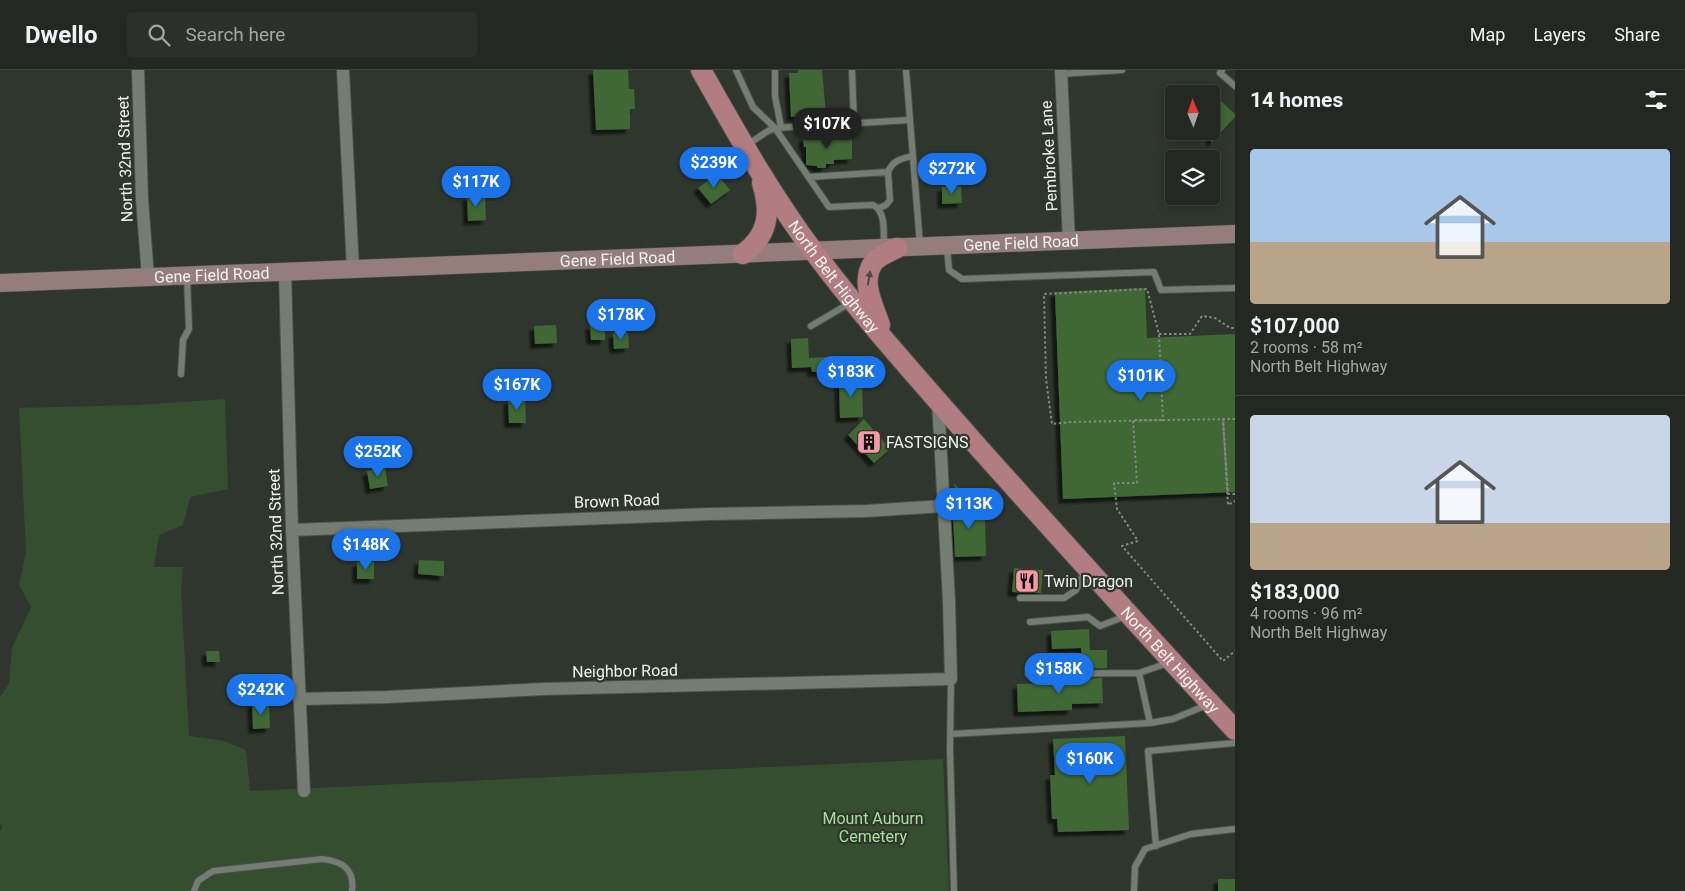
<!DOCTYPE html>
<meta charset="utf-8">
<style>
:root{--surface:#232822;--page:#2b302a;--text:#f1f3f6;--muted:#a3a6a5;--line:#404440;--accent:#1a73e8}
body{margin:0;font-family:Roboto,sans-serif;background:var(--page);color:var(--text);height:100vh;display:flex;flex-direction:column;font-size:19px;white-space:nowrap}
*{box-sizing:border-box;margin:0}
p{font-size:16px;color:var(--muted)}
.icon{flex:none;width:28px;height:28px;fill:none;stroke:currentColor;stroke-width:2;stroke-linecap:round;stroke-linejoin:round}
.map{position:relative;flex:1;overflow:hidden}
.details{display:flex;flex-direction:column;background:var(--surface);width:450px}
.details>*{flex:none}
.needle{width:32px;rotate:358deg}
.fabs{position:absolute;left:1165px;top:15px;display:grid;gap:10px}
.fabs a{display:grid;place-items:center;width:55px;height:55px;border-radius:5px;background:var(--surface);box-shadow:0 2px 12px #0003,0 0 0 1px var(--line);font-size:25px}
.price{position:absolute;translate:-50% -42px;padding:0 11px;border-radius:18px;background:var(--accent);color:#fff;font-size:16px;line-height:32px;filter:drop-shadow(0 1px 2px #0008)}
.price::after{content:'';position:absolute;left:50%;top:30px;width:15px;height:11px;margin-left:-8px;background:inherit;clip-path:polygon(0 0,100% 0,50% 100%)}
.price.current{background:#222;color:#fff}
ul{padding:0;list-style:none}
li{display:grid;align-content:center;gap:10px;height:265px;padding:0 15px}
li+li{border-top:1px solid var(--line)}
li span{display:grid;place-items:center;height:155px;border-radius:5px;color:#555}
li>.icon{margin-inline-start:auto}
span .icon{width:90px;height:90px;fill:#fffc;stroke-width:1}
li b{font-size:21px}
h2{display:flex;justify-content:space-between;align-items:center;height:60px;padding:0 15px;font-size:21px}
header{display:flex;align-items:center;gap:30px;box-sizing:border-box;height:70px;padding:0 25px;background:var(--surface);border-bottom:1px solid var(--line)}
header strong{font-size:24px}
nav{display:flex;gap:28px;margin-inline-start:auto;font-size:18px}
.search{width:350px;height:45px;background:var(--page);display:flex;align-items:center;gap:12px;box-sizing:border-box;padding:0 18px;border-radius:5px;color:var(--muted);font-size:19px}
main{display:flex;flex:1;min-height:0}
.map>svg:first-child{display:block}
.green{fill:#364e30}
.building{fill:#406736;filter:url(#shadow)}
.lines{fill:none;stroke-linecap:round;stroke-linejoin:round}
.lane-casing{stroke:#4b514a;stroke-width:8}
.street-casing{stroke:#4b514a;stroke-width:14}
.secondary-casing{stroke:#4b514a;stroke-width:19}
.primary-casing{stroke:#4b514a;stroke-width:22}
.path{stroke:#838982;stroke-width:2;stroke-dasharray:2.5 2.5;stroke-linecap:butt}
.lane{stroke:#757d73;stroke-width:6}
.street{stroke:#757d73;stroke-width:12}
.secondary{stroke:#947d7a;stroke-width:18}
.primary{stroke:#b27d80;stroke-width:20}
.oneway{fill:#504842}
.labels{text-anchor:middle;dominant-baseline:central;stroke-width:4.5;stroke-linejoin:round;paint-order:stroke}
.street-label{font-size:16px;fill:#eff4ee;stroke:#2f362d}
.poi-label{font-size:16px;fill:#eff4ee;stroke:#2f362d;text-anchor:start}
.park-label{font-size:16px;fill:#a4e096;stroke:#2f362d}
</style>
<header>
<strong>Dwello</strong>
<div class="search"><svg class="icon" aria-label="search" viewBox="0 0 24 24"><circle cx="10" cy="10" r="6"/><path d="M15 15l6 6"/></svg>Search here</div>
<nav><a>Map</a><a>Layers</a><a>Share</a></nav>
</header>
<main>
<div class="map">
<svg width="1235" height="821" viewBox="0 0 1235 821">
<defs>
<filter id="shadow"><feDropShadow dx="-4.5" dy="4.5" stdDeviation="1" flood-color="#0009"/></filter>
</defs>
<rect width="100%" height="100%" fill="#2f362d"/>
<path class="green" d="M 225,329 L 228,419 L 190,427 L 183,455 L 159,465 L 154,497 L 183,497 L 181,520 L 189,666 L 224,671 L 246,680 L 250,721 L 943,689 L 949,821 L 0,821 L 0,762 L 2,757 L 0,753 L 0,627 L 9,614 L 12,578 L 31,537 L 19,515 L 26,482 L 19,338 L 137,335 Z"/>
<path class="building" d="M 593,0 L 628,0 L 629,19 L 634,19 L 635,39 L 630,39 L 630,59 L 596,60 Z
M 798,0 L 822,0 L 826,45 L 791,47 L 789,3 L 798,3 Z
M 1211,22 L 1235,44 L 1235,47 L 1211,73 Z
M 852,66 L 852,89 L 834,90 L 834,94 L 826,94 L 826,98 L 817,98 L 817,96 L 806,95 L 806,77 L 804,77 L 803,67 Z
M 717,104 L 730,120 L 711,134 L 698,118 Z
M 961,116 L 962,133 L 942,134 L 942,117 Z
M 467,126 L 485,126 L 486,150 L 468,151 Z
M 1145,218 L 1147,268 L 1235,264 L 1235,422 L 1063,429 L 1055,222 Z
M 556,255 L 557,273 L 535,274 L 534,256 Z
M 590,255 L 605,255 L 605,270 L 591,270 Z
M 613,263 L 628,263 L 629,278 L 614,279 Z
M 808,268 L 809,288 L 826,287 L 826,302 L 812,302 L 811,297 L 792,298 L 791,269 Z
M 862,309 L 863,347 L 840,348 L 839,310 Z
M 525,329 L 526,353 L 509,353 L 508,330 Z
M 864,349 L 890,379 L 874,393 L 848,365 Z
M 385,398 L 388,416 L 370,419 L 367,401 Z
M 954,413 L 985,447 L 986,486 L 955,487 L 953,446 L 971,445 L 957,429 Z
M 419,490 L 444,491 L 444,506 L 418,504 Z
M 357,492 L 374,492 L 374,509 L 357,509 Z
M 1014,498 L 1043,500 L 1041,523 L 1012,522 Z
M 1089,559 L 1090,580 L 1107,580 L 1107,598 L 1082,599 L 1081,578 L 1052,579 L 1051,561 Z
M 206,581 L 219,581 L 220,592 L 207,592 Z
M 1102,608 L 1103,633 L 1072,634 L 1072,640 L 1018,642 L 1017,614 L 1082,612 L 1082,609 Z
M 252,633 L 269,633 L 270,658 L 253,659 Z
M 1125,666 L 1129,760 L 1058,762 L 1057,749 L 1052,749 L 1050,705 L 1055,705 L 1053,669 Z
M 1218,809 L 1235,809 L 1235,821 L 1218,821 Z"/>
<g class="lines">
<defs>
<path id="lane" d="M 736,0 L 753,37 L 775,58 L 829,137 L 873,135 C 887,142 883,164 884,178
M 775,0 L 775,26 L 781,57
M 852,0 L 854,53
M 906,0 L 920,175
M 1222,0 L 1220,3 L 1235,16
M 1061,4 L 1122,0
M 747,75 L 768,61 L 775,58 L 910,50
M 888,102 C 893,90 901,89 913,86
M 809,107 L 888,102 L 890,130 L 886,135 L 879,138
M 947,178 L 949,200 L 962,209 L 1154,202 L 1161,220 L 1235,218
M 811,256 L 850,233
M 181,304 L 183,270 L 189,259 L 187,207
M 1020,528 L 1064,528 L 1076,520 L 1086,499
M 1030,552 L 1088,547 L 1100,556 L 1126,546
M 1168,593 L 1139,603 L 1150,653 L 1173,649 L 1207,635
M 1028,604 L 1139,603
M 951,609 L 950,680 L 954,821
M 951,664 L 1150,653
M 1156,776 L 1148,681 L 1235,673
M 194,821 L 198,811 L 213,801 L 322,789 C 342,791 355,799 352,821
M 1134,821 L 1135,797 L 1145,779 L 1191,764 L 1235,759"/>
<path id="street" d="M 138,0 L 142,129 L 148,207
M 343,0 L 353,199
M 1061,0 L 1069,171
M 285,202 L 292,460 L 304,721
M 292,460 L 711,444 L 866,441 L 943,436
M 299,629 L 388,627 L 543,619 L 951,609 L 949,531 L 938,331"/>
<g id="secondary">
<path id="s1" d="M 0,213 L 1235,164"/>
</g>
<g id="primary">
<path id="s2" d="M 701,0 C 736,62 771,125 814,182 C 865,250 923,314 979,378 C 1064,473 1149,567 1235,660"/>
<path d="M 743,184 C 769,165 771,142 762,113"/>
<path d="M 880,255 C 874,236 860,213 873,193 C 878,186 889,182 897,178"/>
</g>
</defs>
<use href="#lane" class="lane-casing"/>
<use href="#street" class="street-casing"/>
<use href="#secondary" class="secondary-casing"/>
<use href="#primary" class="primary-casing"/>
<path class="path" d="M 1159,264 L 1190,264 L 1202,246 L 1215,248 L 1230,258 L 1235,258
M 1235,349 L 1163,350 L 1159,264 L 1147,219 L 1044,224 L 1046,309 L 1052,354 L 1072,352 L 1163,350 L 1133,350 L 1137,413 L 1114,413 L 1117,439 L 1138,471 L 1122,476 L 1223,591 L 1235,581
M 1235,424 L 1228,424 L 1223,349 L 1228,435 L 1235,431"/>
<use href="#lane" class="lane"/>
<use href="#street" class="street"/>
<use href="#secondary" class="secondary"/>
<use href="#primary" class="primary"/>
</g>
<defs><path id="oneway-solid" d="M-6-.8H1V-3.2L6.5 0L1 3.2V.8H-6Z" transform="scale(1.25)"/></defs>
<use class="oneway" href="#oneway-solid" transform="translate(869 208) rotate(-81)"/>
<defs>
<symbol id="building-square" viewBox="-11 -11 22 22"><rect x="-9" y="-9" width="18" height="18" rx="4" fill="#f49aa4" stroke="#2f362d"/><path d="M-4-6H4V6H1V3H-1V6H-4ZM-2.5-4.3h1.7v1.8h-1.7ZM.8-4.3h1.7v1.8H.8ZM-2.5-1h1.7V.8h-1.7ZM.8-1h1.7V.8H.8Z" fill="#111"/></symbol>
<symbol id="restaurant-square" viewBox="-11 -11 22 22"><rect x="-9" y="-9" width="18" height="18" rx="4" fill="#f49aa4" stroke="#2f362d"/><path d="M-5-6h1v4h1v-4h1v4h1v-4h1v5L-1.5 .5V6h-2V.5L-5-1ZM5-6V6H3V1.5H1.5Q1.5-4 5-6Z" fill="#111"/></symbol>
</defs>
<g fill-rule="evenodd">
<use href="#building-square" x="855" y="358" width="28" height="28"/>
<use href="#restaurant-square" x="1013" y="497" width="28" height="28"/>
</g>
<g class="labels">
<g class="street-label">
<text transform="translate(1049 86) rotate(-93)">Pembroke Lane</text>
<text transform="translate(125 89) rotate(-92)">North 32nd Street</text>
<text stroke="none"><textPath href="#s1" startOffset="1022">Gene Field Road</textPath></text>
<text stroke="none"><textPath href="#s1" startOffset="618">Gene Field Road</textPath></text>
<text stroke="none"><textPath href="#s1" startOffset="212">Gene Field Road</textPath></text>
<text stroke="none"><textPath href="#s2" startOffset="246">North Belt Highway</textPath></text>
<text transform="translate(617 431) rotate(-2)">Brown Road</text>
<text transform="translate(276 462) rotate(-92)">North 32nd Street</text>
<text stroke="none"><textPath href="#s2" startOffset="756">North Belt Highway</textPath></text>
<text transform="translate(625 601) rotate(-1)">Neighbor Road</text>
</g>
<g class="poi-label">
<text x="886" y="372">FASTSIGNS</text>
<text x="1044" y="511">Twin Dragon</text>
</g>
<g class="park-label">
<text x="873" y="748">Mount Auburn<tspan x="873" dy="18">Cemetery</tspan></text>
</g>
</g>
</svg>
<div class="fabs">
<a><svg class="needle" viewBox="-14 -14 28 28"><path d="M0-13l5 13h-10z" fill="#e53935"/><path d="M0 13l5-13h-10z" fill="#a3a6a5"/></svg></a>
<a><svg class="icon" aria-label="layers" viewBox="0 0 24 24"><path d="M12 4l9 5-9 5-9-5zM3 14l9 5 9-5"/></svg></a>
</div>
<b class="price current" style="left:827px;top:80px">$107K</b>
<b class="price" style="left:714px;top:119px">$239K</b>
<b class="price" style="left:952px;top:125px">$272K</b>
<b class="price" style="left:476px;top:138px">$117K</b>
<b class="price" style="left:621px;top:271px">$178K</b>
<b class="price" style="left:851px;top:328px">$183K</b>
<b class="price" style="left:1141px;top:332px">$101K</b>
<b class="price" style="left:517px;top:341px">$167K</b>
<b class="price" style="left:378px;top:408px">$252K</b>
<b class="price" style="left:969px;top:460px">$113K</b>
<b class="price" style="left:366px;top:501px">$148K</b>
<b class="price" style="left:1059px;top:625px">$158K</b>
<b class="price" style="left:261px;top:646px">$242K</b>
<b class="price" style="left:1090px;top:715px">$160K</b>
</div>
<section class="details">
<h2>14 homes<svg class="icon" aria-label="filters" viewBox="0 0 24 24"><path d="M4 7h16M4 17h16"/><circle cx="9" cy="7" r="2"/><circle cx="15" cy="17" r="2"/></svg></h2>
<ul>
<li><span style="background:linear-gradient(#a9c7e8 60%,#b9a48a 0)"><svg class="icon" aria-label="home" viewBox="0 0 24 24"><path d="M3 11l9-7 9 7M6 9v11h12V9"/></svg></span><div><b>$107,000</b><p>2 rooms · 58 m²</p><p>North Belt Highway</p></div></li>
<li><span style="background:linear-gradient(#c9d6e8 70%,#b9a48a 0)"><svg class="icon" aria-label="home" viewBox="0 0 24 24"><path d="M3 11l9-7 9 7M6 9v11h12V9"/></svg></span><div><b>$183,000</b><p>4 rooms · 96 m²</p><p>North Belt Highway</p></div></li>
</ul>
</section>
</main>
